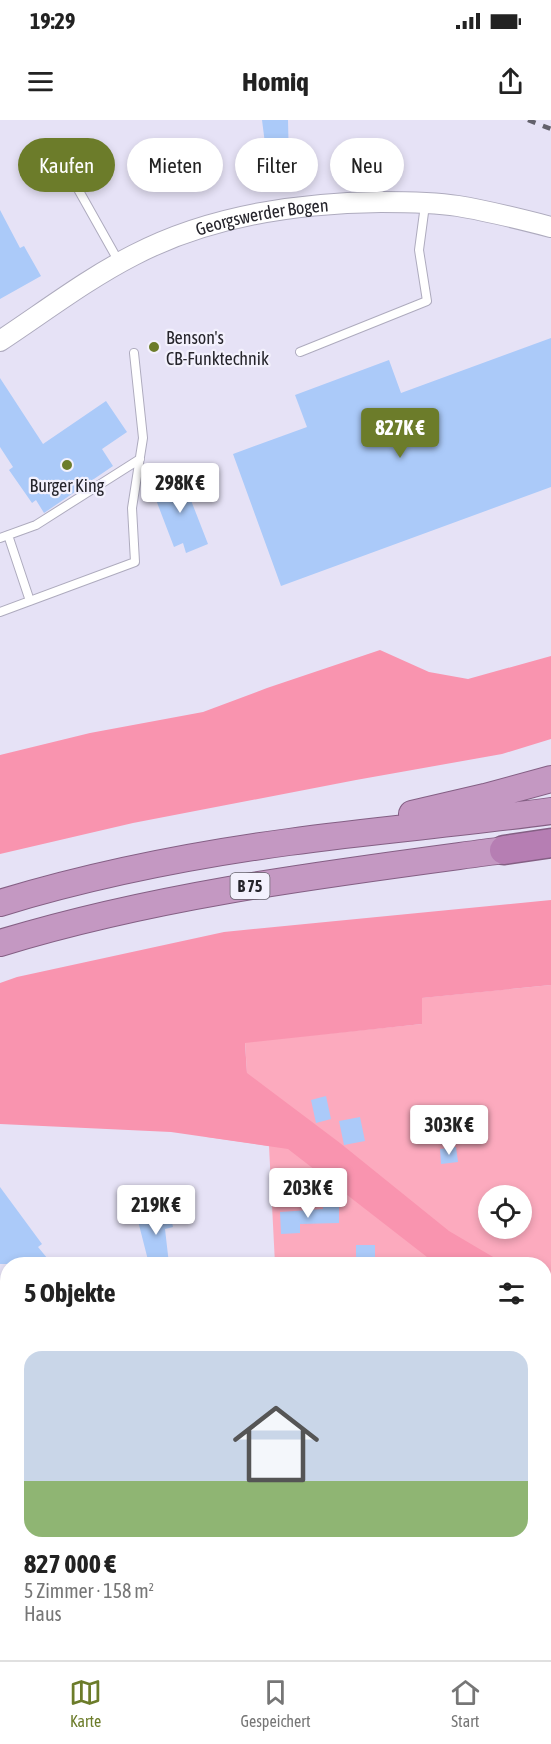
<!DOCTYPE html>
<html lang="de">
<meta charset="utf-8">
<style>
:root{--surface:#fff;--page:#f2f2f2;--text:#222;--muted:#767676;--line:#e0e0e0;--accent:#6c7c2a}
body{margin:0;font-family:"Asap Condensed",sans-serif;background:var(--page);color:var(--text);height:100vh;display:flex;flex-direction:column;font-size:22px;white-space:nowrap}
*{box-sizing:border-box;margin:0}
p{font-size:20px;color:var(--muted)}
.icon{flex:none;width:33px;height:33px;fill:none;stroke:currentColor;stroke-width:2;stroke-linecap:round;stroke-linejoin:round}
.map{position:relative;flex:1;overflow:hidden}
.details{position:absolute;left:0px;top:1137px;width:552px;height:404px;display:flex;flex-direction:column;background:var(--surface);border-radius:24px 24px 0 0;box-shadow:0 3px 9px #0003}
.details>*{flex:none}
.guide{position:absolute;left:18px;top:18px;width:516px;height:54px;display:flex;gap:12px}
.controls{position:absolute;left:478px;top:1065px;display:grid;gap:12px}
.controls a{display:grid;place-items:center;width:54px;height:54px;border-radius:50%;background:var(--surface);box-shadow:0 3px 9px #0003;font-size:30px}
.price{position:absolute;translate:-50% -51px;padding:0 14px;border-radius:6px;background:#fff;color:#222;font-size:20px;line-height:39px;filter:drop-shadow(0 2px 3px #0008)}
.price::after{content:'';position:absolute;left:50%;top:36px;width:18px;height:14px;margin-left:-9px;background:inherit;clip-path:polygon(0 0,100% 0,50% 100%)}
.price.on{background:var(--accent);color:#fff}
ul{padding:0;list-style:none}
li{display:grid;align-content:center;gap:12px;height:318px;padding:0 24px}
li+li{border-top:2px solid var(--line)}
li span{display:grid;place-items:center;height:186px;border-radius:18px;color:#555}
li>.icon{margin-inline-start:auto}
span .icon{width:108px;height:108px;fill:#fffc;stroke-width:1}
li b{font-size:26px}
h2{display:flex;justify-content:space-between;align-items:center;height:72px;padding:0 24px;font-size:26px}
.tag{padding:0 21px;border-radius:27px;background:var(--surface);box-shadow:0 3px 9px #0003;font-size:21px;line-height:54px}
.tag.on{background:var(--accent);color:#fff}
.status{display:flex;justify-content:space-between;align-items:center;height:42px;padding:0 30px;background:var(--surface);direction:ltr}
.status svg{height:16px;fill:currentColor}
header{display:flex;justify-content:space-between;align-items:center;height:78px;padding:0 24px;background:var(--surface);font-size:27px;font-weight:700}
.tab-bar{display:flex;justify-content:space-around;align-items:center;height:84px;border-top:2px solid var(--line);background:var(--surface);font-size:16px;color:var(--muted)}
.tab-bar a{display:grid;justify-items:center;gap:3px}
.tab-bar .on{color:var(--accent)}
.map>svg:first-child{display:block}
.green{fill:#fcaabe;fill-rule:evenodd}
.forest{fill:#f994af}
.building{fill:#abcaf9}
.lines{fill:none;stroke-linecap:round;stroke-linejoin:round}
.service-casing{stroke:#aeabbe;stroke-width:10}
.minor-casing{stroke:#aeabbe;stroke-width:17}
.tertiary-casing{stroke:#aeabbe;stroke-width:22}
.trunk-casing{stroke:#845f84;stroke-width:28}
.motorway-casing{stroke:#845f84;stroke-width:31}
.service{stroke:#fff;stroke-width:8}
.minor{stroke:#fff;stroke-width:15}
.tertiary{stroke:#fff;stroke-width:20}
.trunk{stroke:#c498c2;stroke-width:26}
.motorway{stroke:#b67eb3;stroke-width:28}
.rail{stroke:#63616c;stroke-width:4.5;stroke-dasharray:8 8;stroke-linecap:butt}
.poi-dot{fill:#6c7c2a;stroke:#f3f1fd;stroke-width:2}
.labels{text-anchor:middle;dominant-baseline:central;stroke-width:4.5;stroke-linejoin:round;paint-order:stroke}
.shield{fill:#f3f1fd;stroke:#64626b;stroke-width:1.5}
.shield-label{font-size:16px;font-weight:bold;fill:#26252c}
.street-label{font-size:18px;fill:#26252c;stroke:#f3f1fd}
.poi-label{font-size:18px;fill:#26252c;stroke:#f3f1fd;text-anchor:start}
</style>
<div class="status"><b>19:29</b><svg viewBox="0 0 49 12"><path d="M0 12V9h3v3zM5 12V6h3v6zM10 12V3h3v9zM15 12V0h3v12zM26 1h20v11H26zM47 4h2v5h-2z"/></svg></div>
<header><svg class="icon" aria-label="menu" viewBox="0 0 24 24"><path d="M4 6h16M4 12h16M4 18h16"/></svg>Homiq<svg class="icon" aria-label="share" viewBox="0 0 24 24"><path d="M12 15V3M7 8l5-5 5 5M5 13v7h14v-7"/></svg></header>
<div class="map">
<svg width="551" height="1540" viewBox="0 0 551 1540">
<rect width="100%" height="100%" fill="#e6e2f6"/>
<path class="green" d="M 551,865 L 551,1176 L 545,1175 L 544,1144 L 275,1144 L 269,1026 L 207,1017 L 247,953 L 245,922 L 422,904 L 421,878 ZM 489,1076 L 522,1076 L 522,1108 L 489,1108 Z
M 0,1259 L 8,1269 L 7,1351 L 0,1356 Z"/>
<path class="forest" d="M 380,530 L 429,552 L 468,559 L 551,536 L 551,619 L 502,634 L 356,660 L 133,703 L 0,734 L 0,635 L 90,613 L 203,592 L 267,568 Z
M 551,780 L 551,865 L 422,878 L 422,904 L 245,923 L 247,953 L 340,1023 L 449,1111 L 505,1144 L 436,1144 L 288,1029 L 171,1012 L 0,1004 L 0,863 L 17,857 L 224,812 Z
M 545,1216 L 551,1216 L 551,1540 L 311,1540 L 306,1538 L 307,1533 L 544,1533 Z"/>
<path class="building" d="M 262,0 L 288,0 L 289,44 L 291,44 L 292,59 L 249,66 L 247,51 L 268,47 Z
M 0,90 L 20,128 L 24,126 L 41,156 L 0,179 Z
M 551,218 L 551,367 L 281,466 L 233,334 L 307,307 L 295,275 L 389,240 L 401,273 Z
M 0,258 L 43,324 L 106,281 L 127,312 L 102,329 L 113,346 L 44,393 L 36,380 L 32,383 L 9,350 L 13,347 L 0,327 Z
M 180,352 L 208,424 L 186,433 L 183,423 L 174,427 L 153,372 L 161,369 L 158,361 Z
M 326,976 L 331,999 L 316,1003 L 311,980 Z
M 360,997 L 365,1021 L 344,1025 L 339,1001 Z
M 456,1027 L 458,1042 L 441,1044 L 440,1029 Z
M 0,1067 L 42,1124 L 38,1127 L 52,1144 L 0,1144 Z
M 323,1086 L 339,1086 L 339,1103 L 300,1104 L 300,1113 L 281,1114 L 280,1092 L 323,1089 Z
M 169,1089 L 173,1107 L 165,1109 L 169,1144 L 149,1144 L 137,1097 Z
M 356,1125 L 375,1125 L 375,1144 L 356,1144 Z"/>
<g class="lines">
<defs>
<path id="service" d="M 54,35 L 74,62 L 119,142
M 300,232 L 427,181 L 419,130 L 425,85
M 8,415 L 30,481
M 0,418 L 36,405 L 140,339
M 0,492 L 135,442 L 132,388 L 143,318 L 134,233"/>
<path id="minor" d="M 544,1199 L 551,1200
M 17,1540 L 23,1536 L 28,1537 L 32,1540"/>
<g id="tertiary">
<path id="s1" d="M 0,221 C 44,192 87,159 134,135 C 209,96 297,83 381,82 C 406,82 432,82 458,86 C 489,91 520,99 551,107"/>
<path d="M 0,1193 L 8,1205"/>
<path d="M 200,1533 L 204,1540"/>
</g>
<path id="trunk" d="M 412,694 L 485,677 L 551,659
M 0,783 C 92,755 193,735 289,722 C 376,710 464,703 551,691
M 0,823 C 164,773 334,753 504,730"/>
<path id="motorway" d="M 504,730 L 551,723"/>
</defs>
<use href="#service" class="service-casing"/>
<use href="#minor" class="minor-casing"/>
<use href="#tertiary" class="tertiary-casing"/>
<use href="#trunk" class="trunk-casing"/>
<use href="#motorway" class="motorway-casing"/>
<use href="#service" class="service"/>
<use href="#minor" class="minor"/>
<use href="#tertiary" class="tertiary"/>
<use href="#trunk" class="trunk"/>
<use href="#motorway" class="motorway"/>
<path class="rail" d="M 528,0 L 551,9"/>
</g>
<g class="poi-dot">
<circle cx="154" cy="227" r="6"/>
<circle cx="67" cy="345" r="6"/>
</g>
<g class="labels">
<rect class="shield" x="230.5" y="753" width="39" height="26" rx="4.5"/>
<g class="shield-label">
<text x="250" y="766">B 75</text>
</g>
<g class="street-label">
<text stroke="none"><textPath href="#s1" startOffset="294">Georgswerder Bogen</textPath></text>
</g>
<g class="poi-label">
<text x="166" y="217">Benson's<tspan x="166" dy="21">CB-Funktechnik</tspan></text>
<text x="67" y="365" text-anchor="middle">Burger King</text>
</g>
</g>
</svg>
<div class="controls">
<a><svg class="icon" aria-label="locate" viewBox="0 0 24 24"><circle cx="12" cy="12" r="6"/><path d="M12 2v4M12 18v4M2 12h4M18 12h4"/></svg></a>
</div>
<b class="price on" style="left:400px;top:339px">827K €</b>
<b class="price" style="left:180px;top:394px">298K €</b>
<b class="price" style="left:449px;top:1036px">303K €</b>
<b class="price" style="left:308px;top:1099px">203K €</b>
<b class="price" style="left:156px;top:1116px">219K €</b>
<div class="guide">
<a class="tag on">Kaufen</a>
<a class="tag">Mieten</a>
<a class="tag">Filter</a>
<a class="tag">Neu</a>
</div>
<section class="details">
<h2>5 Objekte<svg class="icon" aria-label="filters" viewBox="0 0 24 24"><path d="M4 7h16M4 17h16"/><circle cx="9" cy="7" r="2"/><circle cx="15" cy="17" r="2"/></svg></h2>
<ul>
<li><span style="background:linear-gradient(#c9d6e8 70%,#8fb573 0)"><svg class="icon" aria-label="home" viewBox="0 0 24 24"><path d="M3 11l9-7 9 7M6 9v11h12V9"/></svg></span><div><b>827 000 €</b><p>5 Zimmer · 158 m²</p><p>Haus</p></div></li>
</ul>
</section>
</div>
<nav class="tab-bar">
<a class="on"><svg class="icon" aria-label="map" viewBox="0 0 24 24"><path d="M3 6l6-2 6 2 6-2v14l-6 2-6-2-6 2zM9 4v14M15 6v14"/></svg>Karte</a>
<a><svg class="icon" aria-label="saved" viewBox="0 0 24 24"><path d="M7 4h10v16l-5-4-5 4z"/></svg>Gespeichert</a>
<a><svg class="icon" aria-label="home" viewBox="0 0 24 24"><path d="M3 11l9-7 9 7M6 9v11h12V9"/></svg>Start</a>
</nav>
